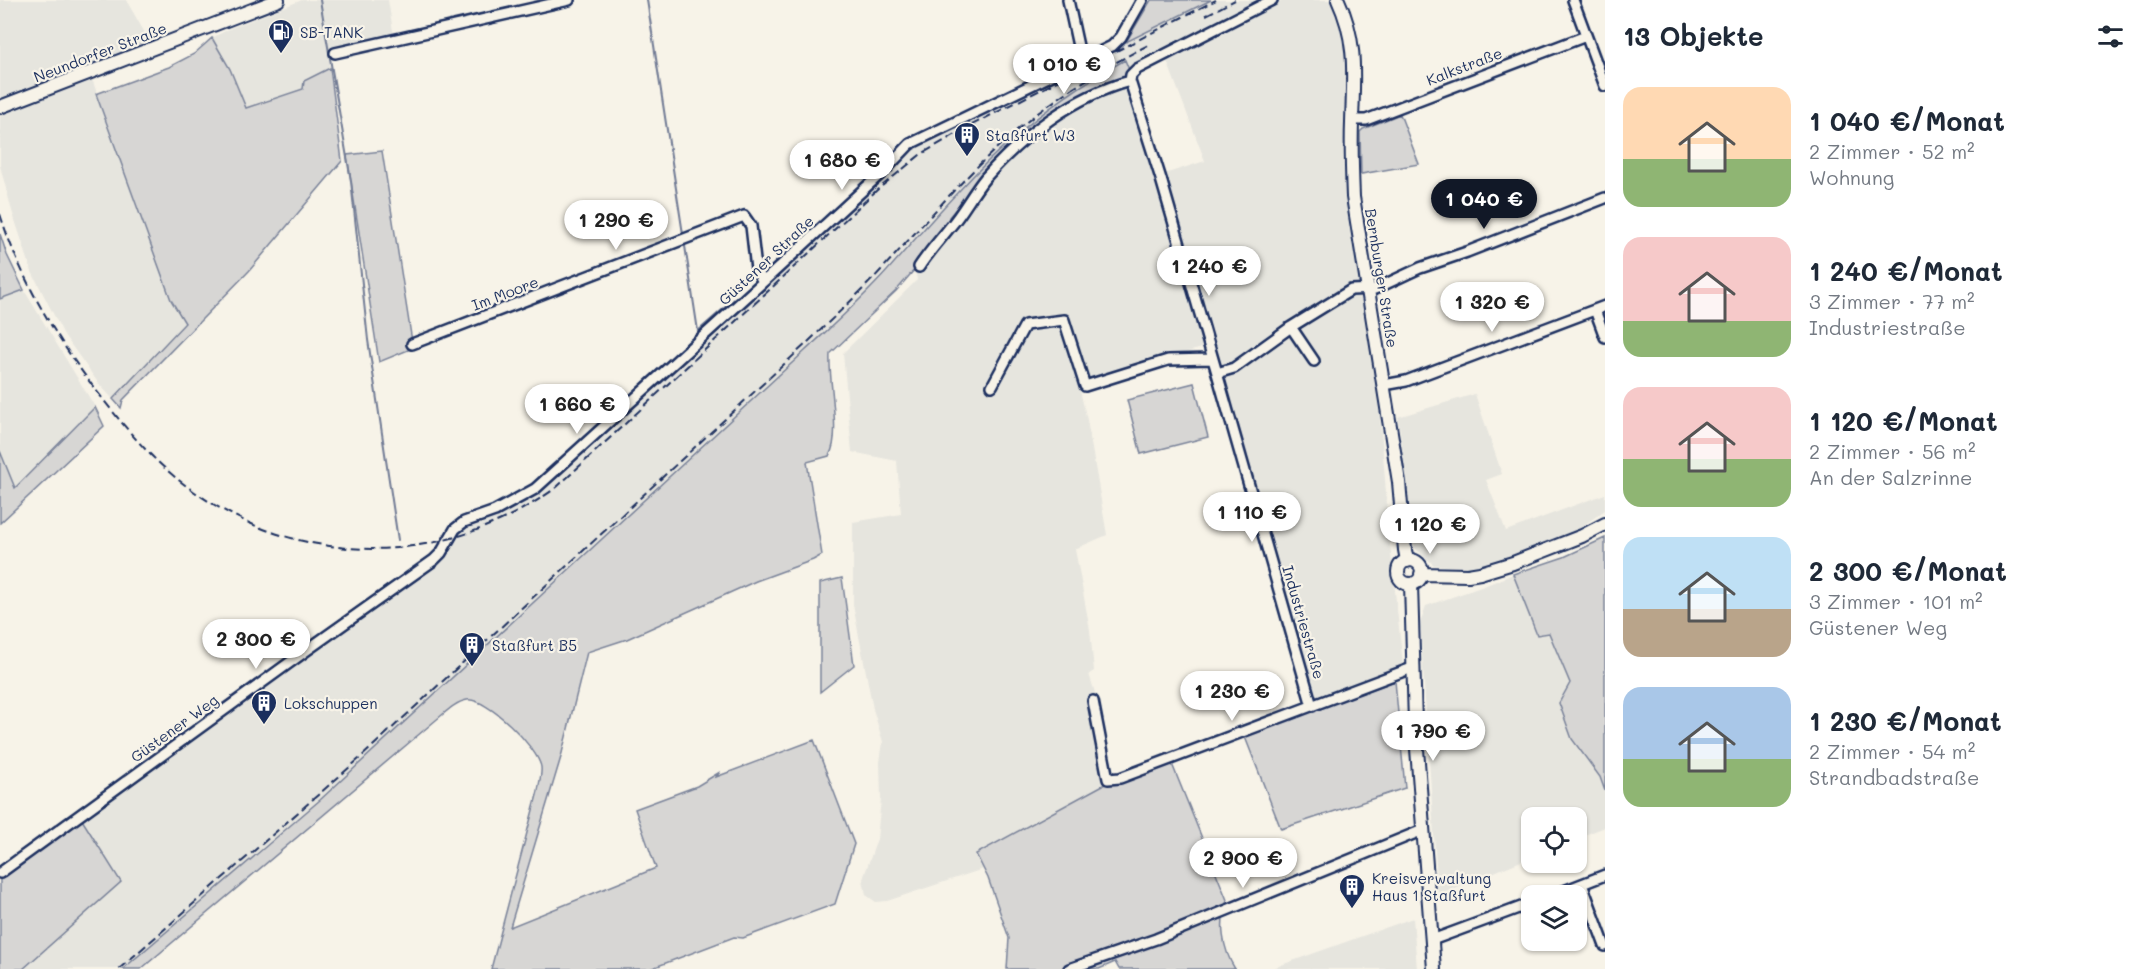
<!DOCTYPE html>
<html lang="de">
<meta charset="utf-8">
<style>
:root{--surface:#fff;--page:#f6f6f7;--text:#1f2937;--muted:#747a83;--accent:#111827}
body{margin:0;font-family:Mali,sans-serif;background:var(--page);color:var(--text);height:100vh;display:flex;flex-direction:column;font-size:22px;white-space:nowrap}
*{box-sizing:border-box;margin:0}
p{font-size:20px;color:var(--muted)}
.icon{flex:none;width:33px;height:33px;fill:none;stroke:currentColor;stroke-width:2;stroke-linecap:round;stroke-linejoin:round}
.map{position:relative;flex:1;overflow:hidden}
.drawer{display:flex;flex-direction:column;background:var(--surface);width:540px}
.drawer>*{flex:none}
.tools{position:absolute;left:1521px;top:807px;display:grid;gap:12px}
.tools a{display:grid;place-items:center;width:66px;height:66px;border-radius:12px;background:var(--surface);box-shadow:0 2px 4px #0004;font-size:30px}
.price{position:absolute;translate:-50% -51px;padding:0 14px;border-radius:21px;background:#fff;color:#222;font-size:20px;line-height:39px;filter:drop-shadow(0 2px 3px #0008)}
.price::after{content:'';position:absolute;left:50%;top:36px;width:18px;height:14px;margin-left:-9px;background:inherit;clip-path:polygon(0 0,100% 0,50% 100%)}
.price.current{background:var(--accent);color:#fff}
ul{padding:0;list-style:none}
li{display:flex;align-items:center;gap:18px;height:150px;padding:0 18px}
li span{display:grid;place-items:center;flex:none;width:168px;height:120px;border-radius:18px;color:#555}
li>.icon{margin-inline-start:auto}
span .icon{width:72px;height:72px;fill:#fffc;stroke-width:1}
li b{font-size:26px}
h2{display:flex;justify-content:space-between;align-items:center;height:72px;padding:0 18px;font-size:26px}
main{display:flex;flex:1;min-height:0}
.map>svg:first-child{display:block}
.built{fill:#e6e5de}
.green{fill:#d7d6d4;stroke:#798299;stroke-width:1.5}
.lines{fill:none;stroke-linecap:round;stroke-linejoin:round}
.stream{stroke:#727c95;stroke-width:2}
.minor-casing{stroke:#1b2f5e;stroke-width:14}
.major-casing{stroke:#1b2f5e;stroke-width:16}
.minor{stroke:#f7f3e8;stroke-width:9}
.major{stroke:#f7f3e8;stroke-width:12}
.rail{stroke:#1b2f5e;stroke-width:2;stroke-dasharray:9 4.5;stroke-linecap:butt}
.labels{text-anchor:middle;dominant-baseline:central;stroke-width:4.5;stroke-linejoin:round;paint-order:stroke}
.poi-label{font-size:15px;fill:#1b2f5e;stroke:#f7f3e8;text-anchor:start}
.street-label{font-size:15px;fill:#1b2f5e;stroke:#f7f3e8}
</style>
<main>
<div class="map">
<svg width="1605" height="969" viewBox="0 0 1605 969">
<rect width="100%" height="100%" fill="#f7f3e8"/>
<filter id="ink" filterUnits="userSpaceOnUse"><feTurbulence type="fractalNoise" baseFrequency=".0167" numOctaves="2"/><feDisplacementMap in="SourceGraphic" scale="12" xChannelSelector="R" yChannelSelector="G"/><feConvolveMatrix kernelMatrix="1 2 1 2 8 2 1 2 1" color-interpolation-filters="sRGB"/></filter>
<g filter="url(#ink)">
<path class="built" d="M 0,0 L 126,0 L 149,40 L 88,68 L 171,300 L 185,323 L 113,399 L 99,384 L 64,335 L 32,272 L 12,211 L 0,166 Z
M 302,0 L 388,0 L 394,37 L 328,53 L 330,68 L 304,81 L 303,89 L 246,108 L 230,69 L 212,38 L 231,28 Z
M 1211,0 L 1263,0 L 1129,70 L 1125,60 L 1079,87 L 1037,118 L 980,168 L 957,192 L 857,302 L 606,541 L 471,659 L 320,800 L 123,969 L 23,969 L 121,882 L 82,819 L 126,784 L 446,555 L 465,529 L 527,502 L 587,452 L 855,206 L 909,147 Z
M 1282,0 L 1331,0 L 1340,19 L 1349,56 L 1343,157 L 1346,197 L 1378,389 L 1390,545 L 1403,665 L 1317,698 L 1294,625 L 1213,345 L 1078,382 L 1087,420 L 1107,535 L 1075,549 L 1090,630 L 1094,671 L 1089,674 L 1097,699 L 1088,706 L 1103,785 L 976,853 L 983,869 L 887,901 L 876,902 L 866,895 L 863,879 L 877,839 L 881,799 L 880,762 L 883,742 L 873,709 L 853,605 L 853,522 L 901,514 L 897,461 L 852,452 L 843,353 L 917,280 L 914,264 L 940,233 L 949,217 L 983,176 L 1037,127 L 1122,81 L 1127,87 L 1155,177 L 1205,161 L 1167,61 Z
M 24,290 L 95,407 L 15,488 L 0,451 L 0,299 Z
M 1475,394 L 1502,474 L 1486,480 L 1506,531 L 1605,494 L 1605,510 L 1580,528 L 1479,568 L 1434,565 L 1415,548 L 1398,417 Z
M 1513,574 L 1537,635 L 1549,633 L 1570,683 L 1559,704 L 1572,739 L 1600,777 L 1605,791 L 1605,827 L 1577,838 L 1576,818 L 1532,818 L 1531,857 L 1438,895 L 1420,623 L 1426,606 L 1484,586 Z
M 1413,918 L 1417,969 L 1271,969 L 1284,964 Z"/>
<path class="green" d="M 1151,0 L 1211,0 L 1126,42 Z
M 212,38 L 230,69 L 246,108 L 303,89 L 304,81 L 330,68 L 342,161 L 249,271 L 123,400 L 121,408 L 113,399 L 185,323 L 171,300 L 96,94 L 169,67 L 194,54 Z
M 1125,60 L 1129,70 L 1122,81 L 1091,92 L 983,176 L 949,217 L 950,225 L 914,264 L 915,269 L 896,291 L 830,354 C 828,381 842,435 829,456 L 807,462 L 822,555 L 813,560 L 756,581 L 627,639 L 587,652 L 561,757 L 510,927 L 656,868 L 635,809 L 697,786 L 720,772 L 716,777 L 814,740 L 854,844 L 835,904 L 743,938 L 734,937 L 650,969 L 491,969 L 538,791 C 539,784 542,774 541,767 C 538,748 487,697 467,700 C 455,702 445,713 436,720 L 141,969 L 123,969 L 320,800 L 805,351 C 833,325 861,300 887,271 C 910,245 933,218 957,193 C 1005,140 1062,94 1125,60 Z
M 1400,114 L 1419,164 L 1361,174 L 1360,132 L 1363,129 Z
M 382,151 L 413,348 L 379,362 L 347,155 Z
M 0,234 L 7,255 L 24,290 L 0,299 Z
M 1194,383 L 1208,437 L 1141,454 L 1127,400 Z
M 95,407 L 104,426 L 0,523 L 0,451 L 15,488 Z
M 1605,538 L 1605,791 L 1600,777 L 1572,739 L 1559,703 L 1570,683 L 1549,633 L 1537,635 L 1513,574 L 1564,557 Z
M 842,578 L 854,665 L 820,692 L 820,583 Z
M 1395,681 L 1405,788 L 1281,829 L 1245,737 L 1306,713 Z
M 1172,764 L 1227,900 C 1219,923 1222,948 1235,969 L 1119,969 L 1115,962 L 1099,969 L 1007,969 L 1009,938 L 988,878 L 976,854 L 1103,785 Z
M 79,815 L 121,882 L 23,969 L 0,969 L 0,873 Z"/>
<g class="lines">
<path class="stream" d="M 320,0 L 351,181 L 368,340 L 398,540
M 647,0 L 683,234
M 685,246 L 698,331 L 738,296"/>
<defs>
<path id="minor" d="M 1068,0 L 1081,60
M 1573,0 L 1605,86
M 335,53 L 569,0
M 1130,81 L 1161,179 L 1217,373 L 1234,368 L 1291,327 L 1351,290 L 1375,289 L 1420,268 L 1467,252 L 1605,198
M 1352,120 L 1366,120 L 1586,36
M 919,267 C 928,253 939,241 950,227 C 963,212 972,194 985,178 C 1023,135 1074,96 1130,81 L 1131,75 L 1137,69 L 1272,0
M 1595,310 L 1605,337
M 1291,327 L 1314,361
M 412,344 L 744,216 L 751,226 L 756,269 L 763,282
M 1217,373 L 1312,706
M 1384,385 L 1406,381 L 1605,306
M 992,386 L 1025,325 L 1064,320 L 1085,386 L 1168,360 L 1212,359
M 1093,701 L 1108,779 L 1120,778 L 1412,668
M 0,873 L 307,650 L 434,560 L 441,553 L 455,529 L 464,522 L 495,511 L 535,489 L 763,282 L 888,167 L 910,144 L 1112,46 L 1121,37 L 1142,0
M 1582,884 L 1605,946
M 1551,896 L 1605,875
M 1432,940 L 1532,903
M 1069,969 L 1156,939 L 1423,830"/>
<path id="major" d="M 1338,0 C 1358,43 1353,77 1352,123 C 1351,148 1352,172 1353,197 L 1399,482 L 1405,550 L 1407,561
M 0,107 L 278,0
M1398 572a12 12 0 1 1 24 0a12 12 0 1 1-24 0Z
M 1421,574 L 1468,575 L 1480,573 L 1513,563 L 1582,536 L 1605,524
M 1411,584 L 1415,723 L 1434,969"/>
</defs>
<use href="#minor" class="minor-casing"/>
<use href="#major" class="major-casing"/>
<use href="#minor" class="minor"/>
<use href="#major" class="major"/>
<path class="rail" d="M 1206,15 L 1235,0
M 0,214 C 20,277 52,332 92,385 C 122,424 152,462 192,490 C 304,571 447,567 557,487 L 877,190 L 920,155 L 966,128 L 1216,0
M 119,969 L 359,759 L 808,342 C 834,317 859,294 883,268 C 932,215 977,161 1034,116 C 1070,88 1110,65 1150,44"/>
</g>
</g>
<defs>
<symbol id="fuel-pin" viewBox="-11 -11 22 30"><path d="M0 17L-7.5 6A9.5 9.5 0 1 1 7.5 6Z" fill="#1b2f5e" stroke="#f7f3e8"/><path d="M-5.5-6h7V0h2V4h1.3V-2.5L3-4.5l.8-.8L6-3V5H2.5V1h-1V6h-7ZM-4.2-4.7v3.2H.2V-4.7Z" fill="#fff"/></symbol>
<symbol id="building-pin" viewBox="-11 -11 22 30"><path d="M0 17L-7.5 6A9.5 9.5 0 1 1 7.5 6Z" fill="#1b2f5e" stroke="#f7f3e8"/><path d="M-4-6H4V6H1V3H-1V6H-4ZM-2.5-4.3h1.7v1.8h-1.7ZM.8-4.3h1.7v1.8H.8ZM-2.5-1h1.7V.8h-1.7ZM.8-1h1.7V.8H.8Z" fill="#fff"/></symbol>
</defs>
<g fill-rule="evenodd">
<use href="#fuel-pin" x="266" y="17" width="30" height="40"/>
<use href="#building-pin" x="952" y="120" width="30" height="40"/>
<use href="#building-pin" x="457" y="630" width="30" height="40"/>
<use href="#building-pin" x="249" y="688" width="30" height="40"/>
<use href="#building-pin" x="1337" y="872" width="30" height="40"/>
</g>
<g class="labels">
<g class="poi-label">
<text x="300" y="32">SB-TANK</text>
<text x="986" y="135">Staßfurt W3</text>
<text x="492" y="645">Staßfurt B5</text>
<text x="284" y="703">Lokschuppen</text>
<text x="1372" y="878">Kreisverwaltung<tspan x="1372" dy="17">Haus 1 Staßfurt</tspan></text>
</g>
<g class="street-label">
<text transform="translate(100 52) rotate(-21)">Neundorfer Straße</text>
<text transform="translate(1464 66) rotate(-21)">Kalkstraße</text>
<text transform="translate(766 260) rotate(-43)">Güstener Straße</text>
<text transform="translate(1382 278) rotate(81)">Bernburger Straße</text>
<text transform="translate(505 293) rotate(-21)">Im Moore</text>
<text transform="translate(1304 622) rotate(74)">Industriestraße</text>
<text transform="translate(174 728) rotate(-36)">Güstener Weg</text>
</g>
</g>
</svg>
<div class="tools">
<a><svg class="icon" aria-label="locate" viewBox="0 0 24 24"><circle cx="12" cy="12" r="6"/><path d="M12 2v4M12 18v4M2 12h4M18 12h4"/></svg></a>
<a><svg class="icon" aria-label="layers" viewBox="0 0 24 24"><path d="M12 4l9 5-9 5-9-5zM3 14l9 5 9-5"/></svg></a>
</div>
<b class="price" style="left:1064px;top:95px">1 010 €</b>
<b class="price" style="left:842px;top:191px">1 680 €</b>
<b class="price current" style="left:1484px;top:230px">1 040 €</b>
<b class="price" style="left:616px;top:251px">1 290 €</b>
<b class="price" style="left:1209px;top:297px">1 240 €</b>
<b class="price" style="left:1492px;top:333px">1 320 €</b>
<b class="price" style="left:577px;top:435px">1 660 €</b>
<b class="price" style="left:1252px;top:543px">1 110 €</b>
<b class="price" style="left:1430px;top:555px">1 120 €</b>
<b class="price" style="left:256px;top:670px">2 300 €</b>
<b class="price" style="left:1232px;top:722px">1 230 €</b>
<b class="price" style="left:1433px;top:762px">1 790 €</b>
<b class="price" style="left:1243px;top:889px">2 900 €</b>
</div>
<section class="drawer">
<h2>13 Objekte<svg class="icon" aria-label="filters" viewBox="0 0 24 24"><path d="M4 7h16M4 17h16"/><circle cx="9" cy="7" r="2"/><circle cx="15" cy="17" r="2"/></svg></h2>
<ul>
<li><span style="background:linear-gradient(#ffd9b3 60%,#8fb573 0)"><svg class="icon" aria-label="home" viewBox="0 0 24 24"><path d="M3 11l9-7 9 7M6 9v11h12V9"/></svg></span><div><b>1 040 €/Monat</b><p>2 Zimmer · 52 m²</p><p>Wohnung</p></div></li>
<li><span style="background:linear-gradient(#f6c9c9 70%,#8fb573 0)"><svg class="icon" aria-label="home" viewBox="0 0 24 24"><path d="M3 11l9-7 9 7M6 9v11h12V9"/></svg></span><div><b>1 240 €/Monat</b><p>3 Zimmer · 77 m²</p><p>Industriestraße</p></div></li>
<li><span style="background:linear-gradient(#f6c9c9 60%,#8fb573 0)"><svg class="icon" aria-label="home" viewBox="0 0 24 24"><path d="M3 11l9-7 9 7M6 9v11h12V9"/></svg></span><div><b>1 120 €/Monat</b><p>2 Zimmer · 56 m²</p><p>An der Salzrinne</p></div></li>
<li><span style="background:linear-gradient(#bfe0f5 60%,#b9a48a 0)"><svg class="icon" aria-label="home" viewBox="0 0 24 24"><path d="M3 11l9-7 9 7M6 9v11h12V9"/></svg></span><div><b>2 300 €/Monat</b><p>3 Zimmer · 101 m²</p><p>Güstener Weg</p></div></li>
<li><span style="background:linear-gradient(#a9c7e8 60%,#8fb573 0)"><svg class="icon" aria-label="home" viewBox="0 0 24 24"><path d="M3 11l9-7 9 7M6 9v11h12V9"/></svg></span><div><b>1 230 €/Monat</b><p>2 Zimmer · 54 m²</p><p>Strandbadstraße</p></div></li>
</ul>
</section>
</main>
